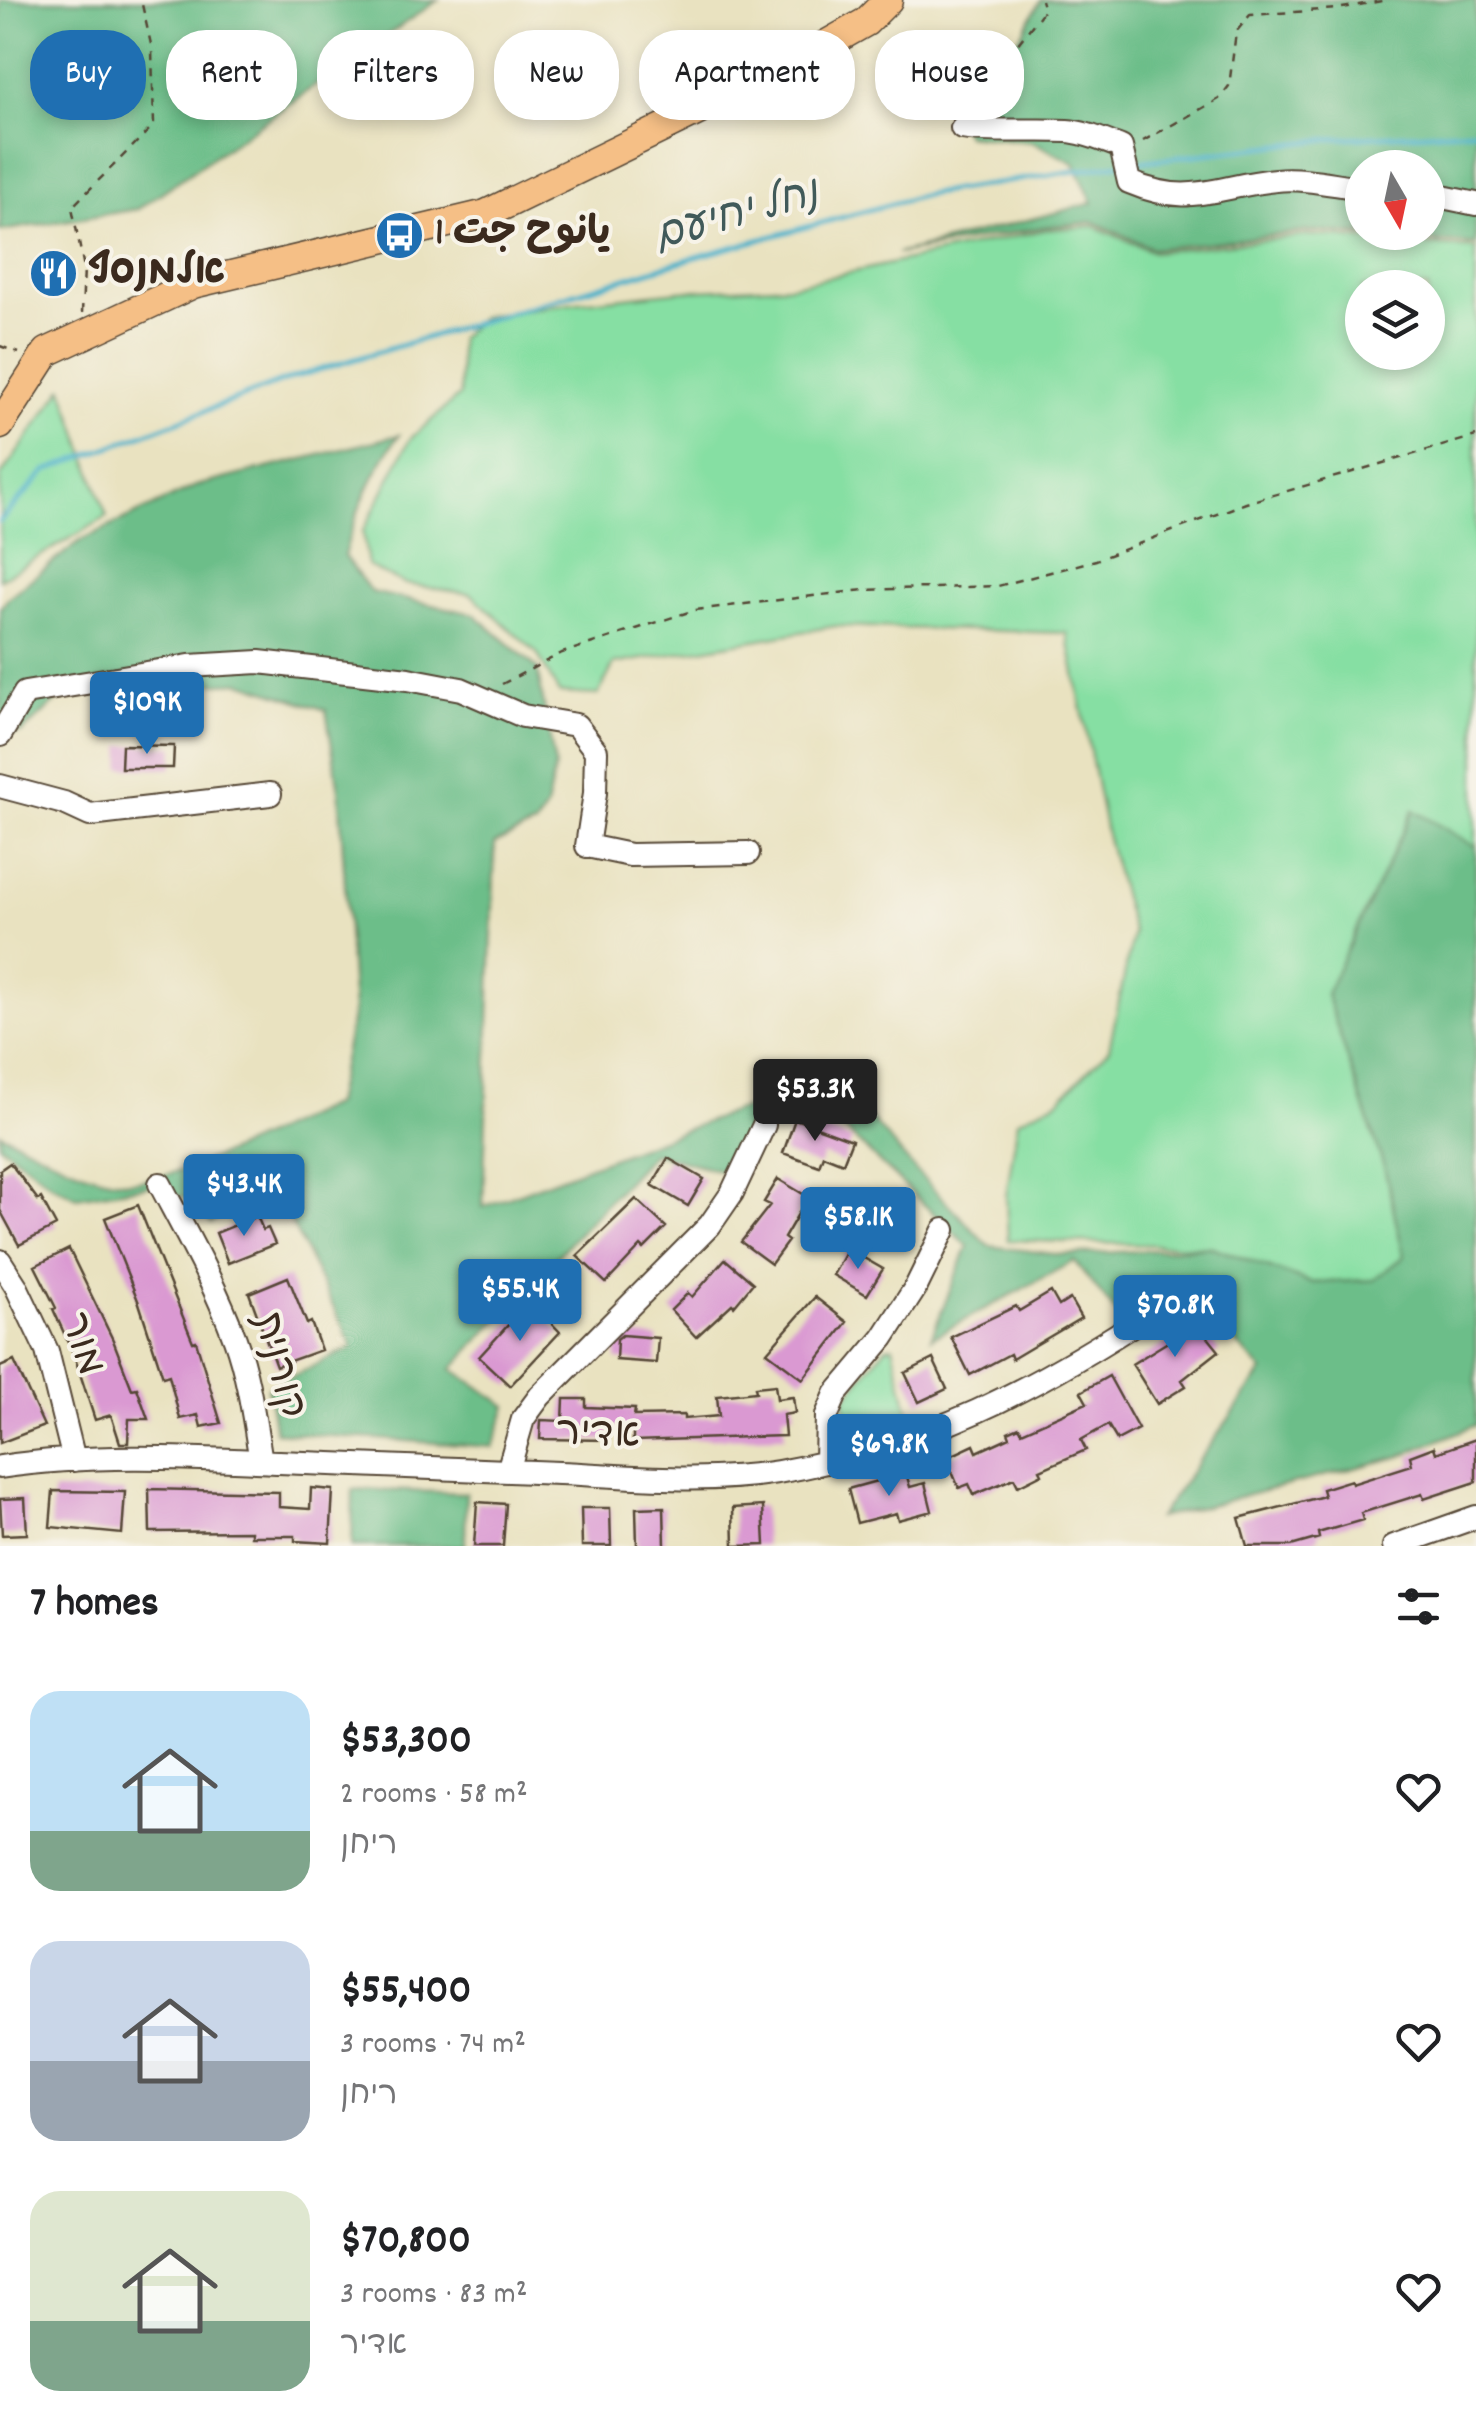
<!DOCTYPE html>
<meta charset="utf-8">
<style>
:root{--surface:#fff;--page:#f2f2f2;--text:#202124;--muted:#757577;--accent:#1f6fb2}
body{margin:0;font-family:Dekko,"Playpen Sans Arabic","Playpen Sans Hebrew",sans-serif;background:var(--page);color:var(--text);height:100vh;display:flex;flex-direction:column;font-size:38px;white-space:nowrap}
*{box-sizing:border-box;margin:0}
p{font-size:32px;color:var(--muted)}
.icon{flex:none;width:55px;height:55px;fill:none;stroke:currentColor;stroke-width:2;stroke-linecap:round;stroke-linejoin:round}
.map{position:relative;height:1546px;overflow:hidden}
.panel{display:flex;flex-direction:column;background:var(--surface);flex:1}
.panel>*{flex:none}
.top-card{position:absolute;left:30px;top:30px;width:1418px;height:90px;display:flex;gap:20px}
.needle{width:65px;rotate:171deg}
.controls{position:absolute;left:1345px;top:150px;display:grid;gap:20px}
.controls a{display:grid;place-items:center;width:100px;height:100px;border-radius:50%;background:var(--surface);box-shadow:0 5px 15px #0003;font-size:50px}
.price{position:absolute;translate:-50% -85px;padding:0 22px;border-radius:10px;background:var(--accent);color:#fff;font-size:32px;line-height:65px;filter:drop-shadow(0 2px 5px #0008)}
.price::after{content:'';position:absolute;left:50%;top:60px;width:30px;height:22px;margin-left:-15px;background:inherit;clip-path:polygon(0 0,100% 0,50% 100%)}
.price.selected{background:#222;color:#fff}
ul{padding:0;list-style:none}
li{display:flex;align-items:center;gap:30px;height:250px;padding:0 30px}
li span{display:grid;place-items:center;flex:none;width:280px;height:200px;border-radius:30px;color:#555}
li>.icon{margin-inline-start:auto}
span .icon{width:120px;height:120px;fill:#fffc;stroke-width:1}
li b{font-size:42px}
h2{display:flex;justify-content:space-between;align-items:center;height:120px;padding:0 30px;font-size:42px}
.tag{padding:0 35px;border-radius:40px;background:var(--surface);box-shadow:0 5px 15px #0003;font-size:35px;line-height:90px}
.tag.selected{background:var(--accent);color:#fff}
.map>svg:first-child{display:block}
.green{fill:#86dfa3;stroke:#608460;stroke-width:2.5;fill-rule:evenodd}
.forest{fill:#6cbe89;stroke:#547454;stroke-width:2.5;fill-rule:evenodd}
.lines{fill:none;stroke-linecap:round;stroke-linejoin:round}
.stream{stroke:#4bb2ca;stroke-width:5}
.building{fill:#da99d2}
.minor-casing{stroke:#554636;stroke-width:26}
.major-casing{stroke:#554636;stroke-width:31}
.path{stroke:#554636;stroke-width:2.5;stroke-dasharray:8 8;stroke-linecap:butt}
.minor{stroke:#fff;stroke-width:22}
.major{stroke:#f5bf86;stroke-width:28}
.labels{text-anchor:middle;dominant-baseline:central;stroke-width:8;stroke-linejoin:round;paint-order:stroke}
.poi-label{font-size:40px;font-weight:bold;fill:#3b2a1e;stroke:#f7f3e8;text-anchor:start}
.street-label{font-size:40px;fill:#3b2a1e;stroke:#f7f3e8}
.water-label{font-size:42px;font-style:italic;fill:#415a5a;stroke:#f7f3e8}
</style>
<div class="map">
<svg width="1476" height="1546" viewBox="0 0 1476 1546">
<rect width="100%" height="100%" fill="#f7f3e8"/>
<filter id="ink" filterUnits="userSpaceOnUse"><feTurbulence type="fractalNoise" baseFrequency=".01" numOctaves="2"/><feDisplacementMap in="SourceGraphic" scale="20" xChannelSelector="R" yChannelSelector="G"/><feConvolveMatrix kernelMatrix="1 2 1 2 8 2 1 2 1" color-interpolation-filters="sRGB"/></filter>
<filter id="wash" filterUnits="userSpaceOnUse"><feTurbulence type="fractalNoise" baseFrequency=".0048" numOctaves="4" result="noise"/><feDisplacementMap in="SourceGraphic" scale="40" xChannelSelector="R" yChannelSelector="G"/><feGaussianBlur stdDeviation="2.25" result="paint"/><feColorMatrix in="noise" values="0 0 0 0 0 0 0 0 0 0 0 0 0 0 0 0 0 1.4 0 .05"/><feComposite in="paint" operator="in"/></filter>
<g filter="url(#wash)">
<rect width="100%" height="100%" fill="#e9e2c0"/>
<path class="green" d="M 1094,226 L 1153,252 L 1313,235 L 1476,249 L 1476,847 L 1413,811 L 1385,1170 L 1404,1257 L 1374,1280 L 1311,1283 L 1212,1247 L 1008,1240 L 1006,1196 L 1018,1120 L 1058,1101 L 1109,1049 L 1133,934 L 1107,838 L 1067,633 L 836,626 L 614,664 L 598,695 L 559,693 L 537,653 L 471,594 L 405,584 L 368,566 L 363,531 L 410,439 L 460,395 L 459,338 L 481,317 L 570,303 L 680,291 L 794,285 L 1044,230 ZM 1362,288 L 1428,288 L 1428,352 L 1362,352 Z
M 63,388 L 107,517 L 0,579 L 0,477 Z
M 893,1346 L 910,1417 L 860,1432 L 846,1419 L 845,1399 L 886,1347 Z"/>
<path class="forest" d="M 0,0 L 438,0 L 138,209 L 0,231 Z
M 1041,0 L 1476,0 L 1476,245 L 1313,231 L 1153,249 L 1094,222 L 1044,227 L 897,254 L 1093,203 L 1074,163 L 1033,142 L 966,135 L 941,89 L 960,73 L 1020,37 ZM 1362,168 L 1428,168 L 1428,232 L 1362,232 Z
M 399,435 C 372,473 356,510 344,556 L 371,592 L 474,614 L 537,668 L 555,766 L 546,808 L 536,825 L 495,843 L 483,1207 L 735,1111 L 788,1100 L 840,1096 L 866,1113 L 915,1170 L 989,1246 L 1062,1255 L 1212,1247 L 1311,1283 L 1374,1280 L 1404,1257 L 1385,1170 L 1326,994 L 1413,810 L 1476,847 L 1476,1425 L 1398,1457 L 1158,1518 L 1263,1371 L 1175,1278 L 1119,1316 L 1074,1261 L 931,1338 L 968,1246 L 843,1128 L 767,1109 L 734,1174 L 653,1153 L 452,1369 L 507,1406 L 493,1447 L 275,1432 L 268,1388 L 353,1347 L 274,1188 L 211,1223 L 191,1201 L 153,1185 L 77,1197 L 53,1185 L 0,1145 L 0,1133 C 36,1150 84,1178 123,1181 C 172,1185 286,1125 334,1104 L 353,1011 L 339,790 L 326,710 L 241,682 L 110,688 L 58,700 L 23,732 L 0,736 L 0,608 L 9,597 L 81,540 L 196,486 Z
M 353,1489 L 466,1493 L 465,1546 L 352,1546 Z"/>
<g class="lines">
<path class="stream" d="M 1130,163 L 1330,139 L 1476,130
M 0,521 L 46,471 L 292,378 L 699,256 L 925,195 L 1119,164"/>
</g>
<g id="blocks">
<path class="building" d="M 122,745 L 174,746 L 173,768 L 121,768 Z
M 795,1119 L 852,1140 L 843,1163 L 823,1155 L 819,1166 L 783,1153 Z
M 668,1158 L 704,1179 L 688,1206 L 652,1185 Z
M 10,1163 L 38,1200 L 41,1198 L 56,1226 L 19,1245 L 0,1210 L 0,1170 Z
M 778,1179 L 808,1197 L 784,1238 L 788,1241 L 771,1264 L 741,1242 L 770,1205 L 764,1202 Z
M 636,1199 L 666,1227 L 644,1249 L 641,1246 L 606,1283 L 577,1256 Z
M 138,1205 L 193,1342 L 196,1341 L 221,1423 L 201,1427 L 198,1415 L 180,1419 L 169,1375 L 163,1377 L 139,1303 L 105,1218 Z
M 257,1216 L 263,1230 L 268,1228 L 275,1244 L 228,1263 L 216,1233 Z
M 69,1249 L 113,1340 L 132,1389 L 137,1388 L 148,1419 L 129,1419 L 128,1443 L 120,1443 L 111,1415 L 95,1420 L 74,1355 L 53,1309 L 56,1308 L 35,1266 Z
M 848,1249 L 883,1269 L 867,1295 L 833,1275 Z
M 725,1259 L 753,1283 L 734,1306 L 732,1304 L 696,1337 L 671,1310 L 688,1293 L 692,1297 Z
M 288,1277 L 307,1324 L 311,1322 L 321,1350 L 276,1366 L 249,1293 Z
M 1051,1292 L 1059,1306 L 1070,1299 L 1081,1318 L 1012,1359 L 1010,1354 L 970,1375 L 951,1337 L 1016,1306 L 1019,1311 Z
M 815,1297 L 847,1322 L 803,1379 L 767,1352 Z
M 530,1301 L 560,1332 L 510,1386 L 479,1357 Z
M 1189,1314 L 1219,1351 L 1182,1380 L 1186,1386 L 1157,1404 L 1132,1364 L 1171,1340 L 1166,1333 Z
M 622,1335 L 658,1338 L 656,1363 L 616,1360 L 617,1339 Z
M 933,1359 L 947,1389 L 919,1402 L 905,1373 Z
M 14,1361 L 44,1426 L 0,1443 L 0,1367 Z
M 1109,1376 L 1138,1429 L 1117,1440 L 1108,1425 L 1081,1440 L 1086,1450 L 1040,1470 L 1042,1474 L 1018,1486 L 1014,1478 L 974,1495 L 969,1484 L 959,1488 L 946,1458 L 974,1445 L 977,1452 L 1010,1437 L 1008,1432 L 1019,1427 L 1022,1432 L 1087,1403 L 1081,1392 Z
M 775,1385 L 777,1399 L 793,1397 L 795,1413 L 783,1415 L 785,1436 L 633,1441 L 633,1428 L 609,1428 L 609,1440 L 540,1439 L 541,1420 L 563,1421 L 564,1399 L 586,1399 L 586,1407 L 635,1409 L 634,1416 L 684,1415 L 684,1419 L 719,1416 L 717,1396 L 756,1392 L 755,1387 Z
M 1476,1439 L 1476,1482 L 1424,1499 L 1422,1494 L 1361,1513 L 1363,1520 L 1318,1533 L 1319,1538 L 1291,1546 L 1247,1546 L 1239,1518 L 1324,1496 L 1322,1489 L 1351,1480 L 1352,1484 L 1412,1465 L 1410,1456 L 1434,1447 L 1436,1453 Z
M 906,1473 L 910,1487 L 925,1483 L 932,1511 L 898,1520 L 896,1513 L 857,1523 L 848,1489 Z
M 311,1488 L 333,1490 L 330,1543 L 295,1541 L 295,1536 L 251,1536 L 251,1531 L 150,1532 L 149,1489 L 279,1492 L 279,1507 L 310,1509 Z
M 53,1491 L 125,1492 L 122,1534 L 50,1527 Z
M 25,1498 L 27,1534 L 2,1535 L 0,1499 Z
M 477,1502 L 506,1504 L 503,1546 L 474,1546 Z
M 763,1506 L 765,1545 L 734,1546 L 733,1508 Z
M 664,1507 L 665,1546 L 637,1546 L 636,1508 Z
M 581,1508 L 610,1508 L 611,1546 L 582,1546 Z"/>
</g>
</g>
<g filter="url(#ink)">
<use href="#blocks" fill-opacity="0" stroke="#554636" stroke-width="2.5"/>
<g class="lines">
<defs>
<path id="minor" d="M 962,128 C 997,133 1032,129 1067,131 C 1085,132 1104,141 1121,147 L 1129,182 C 1190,208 1215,186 1276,180 C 1303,177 1335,185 1362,188
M 1428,194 L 1476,204
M 0,735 L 25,693 L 189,666 L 259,662 L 408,679 L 461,689 L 523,716 L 576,725 L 596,751 L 595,793 L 587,846 L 630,855 L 748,853
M 0,786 L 64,803 L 90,815 L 270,794
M 160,1184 C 187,1235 215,1284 235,1339 C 249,1378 254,1420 261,1461
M 0,1261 L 16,1286 L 47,1351 L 74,1460
M 826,1462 L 827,1415 L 836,1394 L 883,1338 L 916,1287 L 944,1230
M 0,1467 C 92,1453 187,1458 279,1462 C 373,1465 466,1469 559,1473 C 631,1476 706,1484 778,1472 C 926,1446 1033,1391 1157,1309
M 508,1471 L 523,1419 L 540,1396 L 710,1225 L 732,1193 L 764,1125
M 1394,1546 L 1476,1517"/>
<path id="major" d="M 0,425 L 47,352 L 193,284 L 486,214 L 774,74 L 866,22 L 888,0"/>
</defs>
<use href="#minor" class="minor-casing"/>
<use href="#major" class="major-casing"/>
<path class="path" d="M 973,109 L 993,76 L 1044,10 L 1041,0
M 1143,141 L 1219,99 L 1229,86 L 1236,32 L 1250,15 L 1337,9 L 1387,0
M 82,313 L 84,268 L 72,207 L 154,125 L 152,49 L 141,0
M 0,346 L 19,353
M 502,684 L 562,653 L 695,610 L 864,590 L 998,586 L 1096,560 L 1246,503 L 1476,436"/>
<use href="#minor" class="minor"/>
<use href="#major" class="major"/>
</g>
</g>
<defs>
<symbol id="bus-disc" viewBox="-11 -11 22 22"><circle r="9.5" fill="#1f6fb2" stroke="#f7f3e8"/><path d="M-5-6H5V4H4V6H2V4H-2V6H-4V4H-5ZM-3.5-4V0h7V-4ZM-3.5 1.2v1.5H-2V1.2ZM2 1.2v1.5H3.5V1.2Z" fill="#fff"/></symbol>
<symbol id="restaurant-disc" viewBox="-11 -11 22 22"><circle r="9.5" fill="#1f6fb2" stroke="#f7f3e8"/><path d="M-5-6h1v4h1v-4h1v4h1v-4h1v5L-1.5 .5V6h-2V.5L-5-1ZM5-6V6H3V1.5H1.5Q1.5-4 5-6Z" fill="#fff"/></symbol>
</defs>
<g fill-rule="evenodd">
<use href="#bus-disc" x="372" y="208" width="55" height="55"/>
<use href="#restaurant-disc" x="26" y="246" width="55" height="55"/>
</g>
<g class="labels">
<g class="poi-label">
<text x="435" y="235">يانوح جت 1</text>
<text x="88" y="274">אלמנסף</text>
</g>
<g class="street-label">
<text transform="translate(79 1345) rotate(71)">מור</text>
<text transform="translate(276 1366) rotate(75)">קורנית</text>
<text transform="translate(598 1437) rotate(2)">אדיר</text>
</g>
<g class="water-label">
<text transform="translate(737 218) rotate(-16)">נחל יחיעם</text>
</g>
</g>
</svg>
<div class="controls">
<a><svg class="needle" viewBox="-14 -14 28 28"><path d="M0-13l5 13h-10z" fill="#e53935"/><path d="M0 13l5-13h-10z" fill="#757577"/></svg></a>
<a><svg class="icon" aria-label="layers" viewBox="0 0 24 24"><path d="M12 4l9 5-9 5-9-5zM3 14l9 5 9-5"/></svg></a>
</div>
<b class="price" style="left:147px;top:757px">$109K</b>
<b class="price selected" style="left:815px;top:1144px">$53.3K</b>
<b class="price" style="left:244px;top:1239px">$43.4K</b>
<b class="price" style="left:858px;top:1272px">$58.1K</b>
<b class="price" style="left:520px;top:1344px">$55.4K</b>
<b class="price" style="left:1175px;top:1360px">$70.8K</b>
<b class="price" style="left:889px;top:1499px">$69.8K</b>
<div class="top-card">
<a class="tag selected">Buy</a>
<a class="tag">Rent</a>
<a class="tag">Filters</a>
<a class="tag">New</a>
<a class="tag">Apartment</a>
<a class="tag">House</a>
</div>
</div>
<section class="panel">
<h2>7 homes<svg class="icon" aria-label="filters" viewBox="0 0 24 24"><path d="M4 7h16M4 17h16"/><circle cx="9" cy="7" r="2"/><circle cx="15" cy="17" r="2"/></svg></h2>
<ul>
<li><span style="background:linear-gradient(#bfe0f5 70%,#7fa58c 0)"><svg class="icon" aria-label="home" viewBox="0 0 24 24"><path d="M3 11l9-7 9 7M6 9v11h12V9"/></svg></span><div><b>$53,300</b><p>2 rooms · 58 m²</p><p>ריחן</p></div><svg class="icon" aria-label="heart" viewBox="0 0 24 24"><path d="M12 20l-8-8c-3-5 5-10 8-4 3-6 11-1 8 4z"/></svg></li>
<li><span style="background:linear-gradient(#c9d6e8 60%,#9aa5b1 0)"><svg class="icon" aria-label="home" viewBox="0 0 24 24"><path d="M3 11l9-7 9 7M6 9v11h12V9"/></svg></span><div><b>$55,400</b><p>3 rooms · 74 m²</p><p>ריחן</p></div><svg class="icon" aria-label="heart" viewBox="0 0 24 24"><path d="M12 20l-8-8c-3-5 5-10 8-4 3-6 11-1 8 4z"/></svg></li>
<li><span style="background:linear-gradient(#dfe7d0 65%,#7fa58c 0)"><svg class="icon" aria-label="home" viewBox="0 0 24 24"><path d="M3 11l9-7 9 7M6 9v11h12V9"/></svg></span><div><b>$70,800</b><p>3 rooms · 83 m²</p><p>אדיר</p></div><svg class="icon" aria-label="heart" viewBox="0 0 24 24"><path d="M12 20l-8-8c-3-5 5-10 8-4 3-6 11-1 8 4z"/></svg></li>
</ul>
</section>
